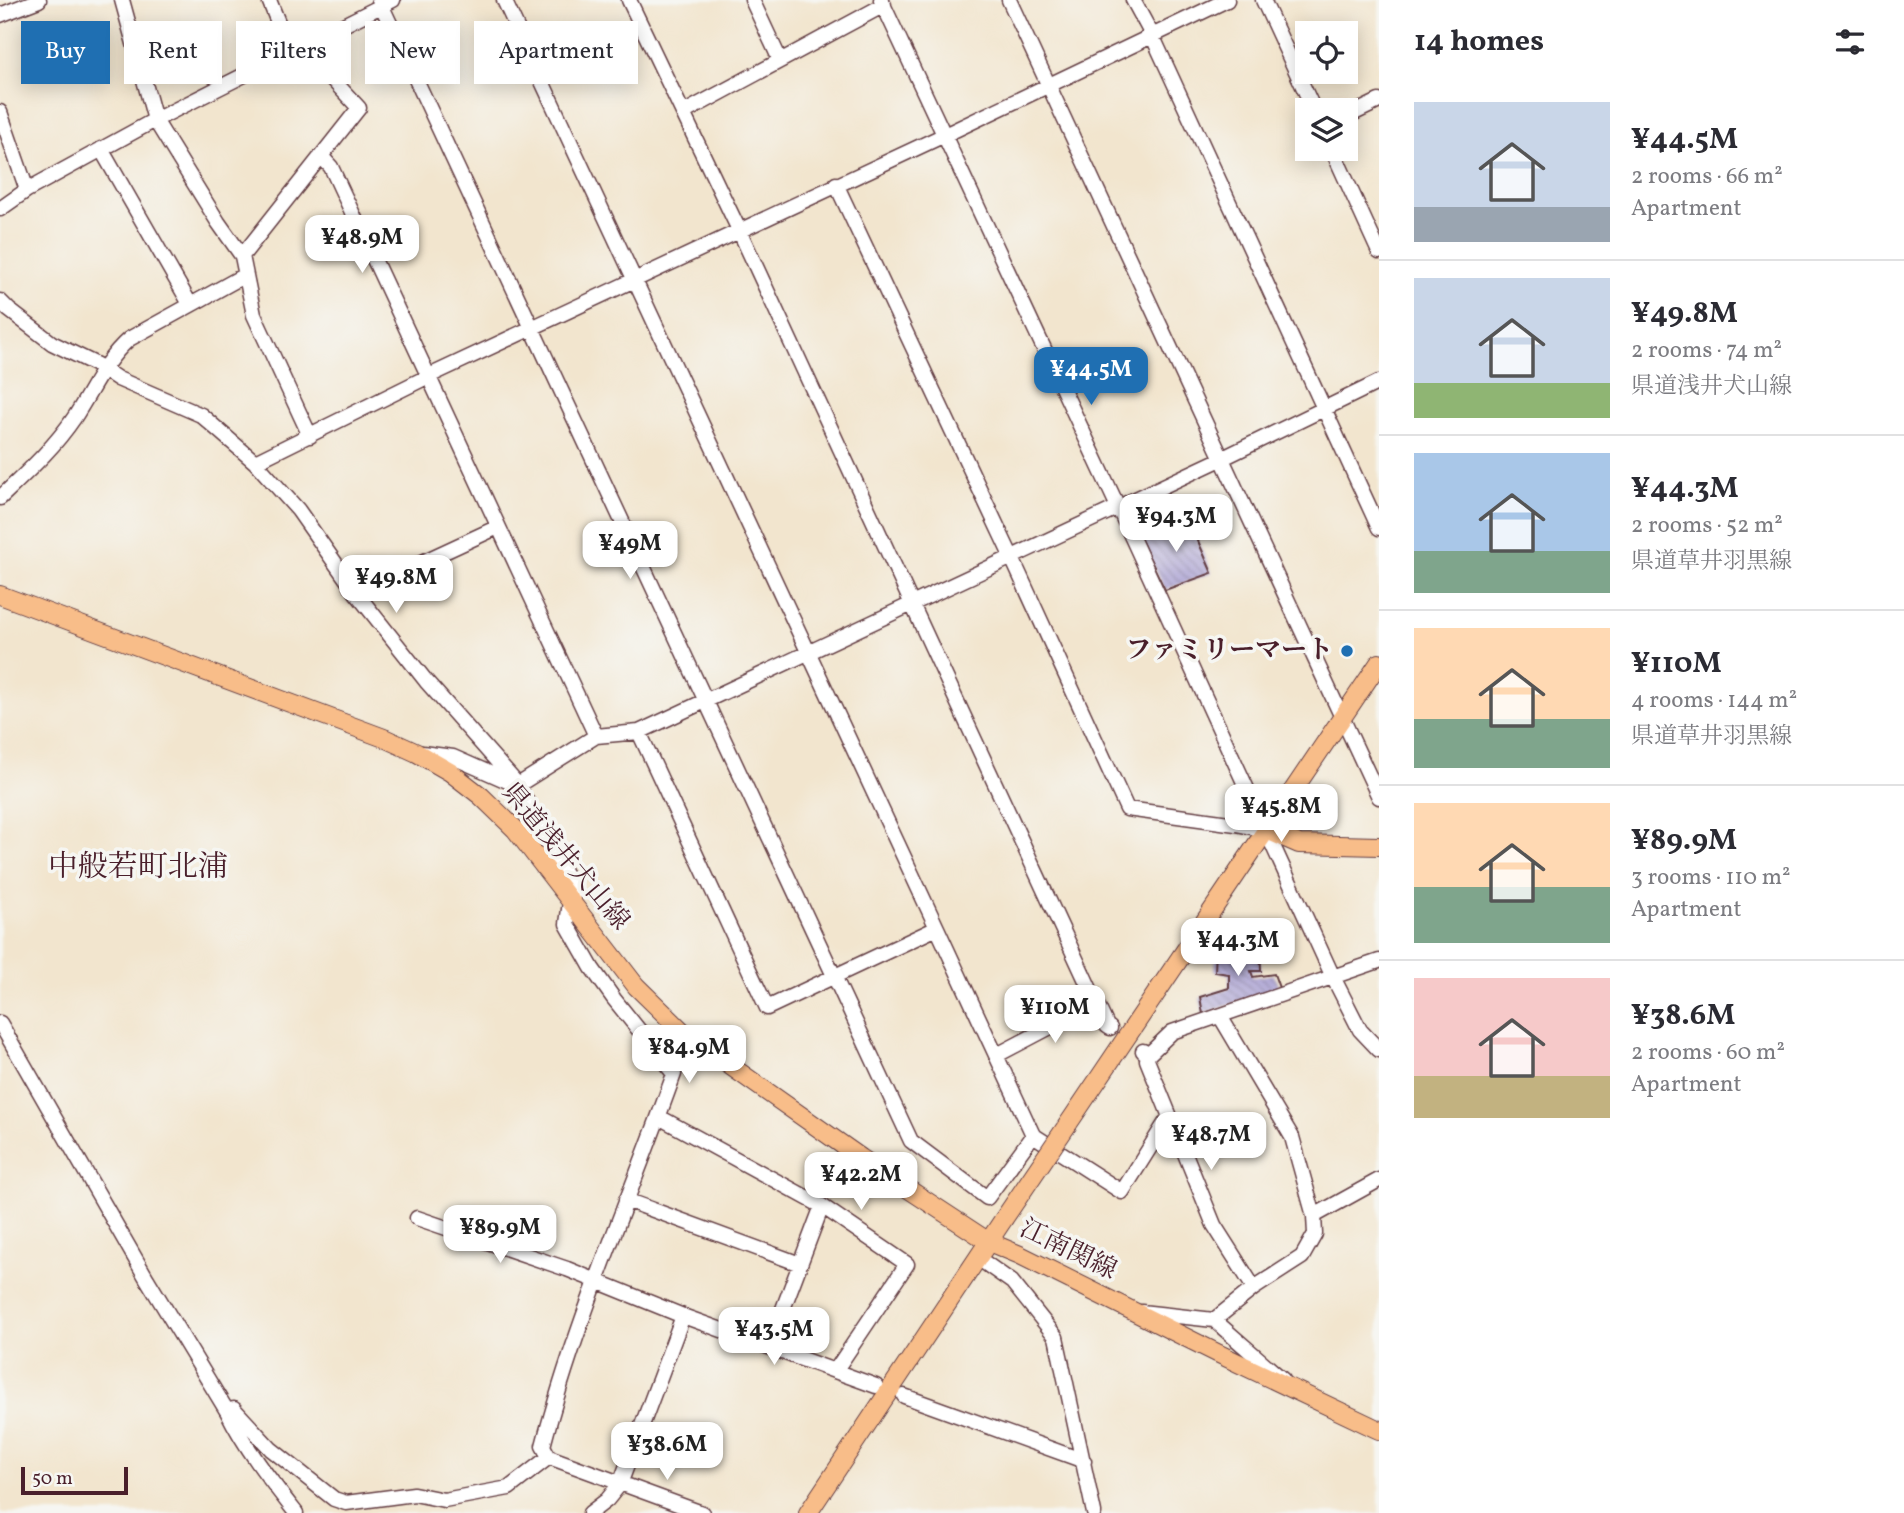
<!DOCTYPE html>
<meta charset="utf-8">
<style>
:root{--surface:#fff;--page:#f7f7f7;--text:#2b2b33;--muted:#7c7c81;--line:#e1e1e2;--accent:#1f6fb2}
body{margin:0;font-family:Vollkorn,"Noto Serif JP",serif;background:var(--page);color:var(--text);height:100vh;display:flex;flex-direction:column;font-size:26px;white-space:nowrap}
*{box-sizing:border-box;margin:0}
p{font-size:23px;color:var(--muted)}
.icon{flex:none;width:38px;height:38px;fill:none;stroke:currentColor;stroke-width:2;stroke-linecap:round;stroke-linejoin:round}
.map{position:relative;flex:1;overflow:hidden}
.side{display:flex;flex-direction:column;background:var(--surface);width:525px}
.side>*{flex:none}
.hud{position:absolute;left:21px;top:21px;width:665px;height:63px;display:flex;gap:14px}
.buttons{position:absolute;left:1295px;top:21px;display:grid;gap:14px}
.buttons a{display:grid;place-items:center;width:63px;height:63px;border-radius:0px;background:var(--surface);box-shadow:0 4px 18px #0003;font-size:35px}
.scale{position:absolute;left:21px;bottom:18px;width:107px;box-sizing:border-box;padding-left:7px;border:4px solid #4a1f2b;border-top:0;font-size:19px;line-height:24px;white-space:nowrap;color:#4a1f2b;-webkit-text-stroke:5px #f6f6f2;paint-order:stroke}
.price{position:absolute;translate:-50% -60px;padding:0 16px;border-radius:14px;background:#fff;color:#222;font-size:23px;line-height:46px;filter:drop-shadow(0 2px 4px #0008)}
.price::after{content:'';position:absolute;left:50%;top:42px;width:21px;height:16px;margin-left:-10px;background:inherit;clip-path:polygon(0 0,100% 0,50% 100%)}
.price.on{background:var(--accent);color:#fff}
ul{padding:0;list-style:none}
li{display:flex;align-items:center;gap:21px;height:175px;padding:0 35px}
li+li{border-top:2px solid var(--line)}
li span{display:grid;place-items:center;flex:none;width:196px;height:140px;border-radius:0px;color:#555}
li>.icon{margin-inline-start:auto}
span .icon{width:84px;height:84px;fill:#fffc;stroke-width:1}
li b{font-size:30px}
h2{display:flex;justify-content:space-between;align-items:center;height:84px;padding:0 35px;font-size:30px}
.tag{padding:0 24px;border-radius:0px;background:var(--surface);box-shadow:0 4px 18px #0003;font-size:24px;line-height:63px}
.tag.on{background:var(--accent);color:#fff}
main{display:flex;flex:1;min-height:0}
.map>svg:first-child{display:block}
.building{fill:url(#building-back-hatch)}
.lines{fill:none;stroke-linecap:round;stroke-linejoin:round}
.minor-casing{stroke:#633d43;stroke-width:17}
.major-casing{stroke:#633d43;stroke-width:20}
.minor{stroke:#fff;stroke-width:14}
.major{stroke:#f8bd89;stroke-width:18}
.major-bridge-casing{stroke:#633d43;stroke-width:20;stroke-linecap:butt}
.major-bridge{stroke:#f8bd89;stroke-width:18}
.poi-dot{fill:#1f6fb2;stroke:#f6f6f2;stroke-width:2.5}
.labels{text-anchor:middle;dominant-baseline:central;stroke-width:7;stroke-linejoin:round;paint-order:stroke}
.poi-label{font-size:26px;font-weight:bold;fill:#4a1f2b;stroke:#f6f6f2;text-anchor:end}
.street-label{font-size:26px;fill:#4a1f2b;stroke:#f6f6f2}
.quarter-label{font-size:30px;fill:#4a1f2b;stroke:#f6f6f2}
</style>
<main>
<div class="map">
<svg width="1379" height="1513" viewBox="0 0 1379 1513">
<defs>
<pattern id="building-back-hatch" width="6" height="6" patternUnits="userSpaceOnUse" patternTransform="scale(1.75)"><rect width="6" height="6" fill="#aca3d4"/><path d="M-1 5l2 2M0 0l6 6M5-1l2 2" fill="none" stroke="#8e84ac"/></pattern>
</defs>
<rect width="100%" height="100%" fill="#f6f6f2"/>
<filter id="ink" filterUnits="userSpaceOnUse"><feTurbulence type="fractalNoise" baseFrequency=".0143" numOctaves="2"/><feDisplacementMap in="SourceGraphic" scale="14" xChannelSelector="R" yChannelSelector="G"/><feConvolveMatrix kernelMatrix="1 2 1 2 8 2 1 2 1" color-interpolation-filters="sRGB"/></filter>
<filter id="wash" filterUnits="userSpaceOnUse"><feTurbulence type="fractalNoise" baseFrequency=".00686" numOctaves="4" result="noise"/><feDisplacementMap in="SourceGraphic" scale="28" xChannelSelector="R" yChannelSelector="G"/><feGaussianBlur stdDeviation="1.57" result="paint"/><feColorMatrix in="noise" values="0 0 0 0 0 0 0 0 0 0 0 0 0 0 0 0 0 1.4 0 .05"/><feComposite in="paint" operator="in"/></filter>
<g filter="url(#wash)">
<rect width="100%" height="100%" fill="#f2e5ce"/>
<g id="blocks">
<path class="building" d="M 1188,518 L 1212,573 L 1165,590 L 1140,538 Z
M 1260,948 L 1261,971 L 1251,971 L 1253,977 L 1274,974 L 1279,988 L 1203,1014 L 1200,997 L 1229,988 L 1229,974 L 1215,972 L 1216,949 Z"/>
</g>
</g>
<g filter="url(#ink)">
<use href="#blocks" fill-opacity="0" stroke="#633d43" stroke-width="2"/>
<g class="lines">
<defs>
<path id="minor" d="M 122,0 L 155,120 L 218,222 L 242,256 L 254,315 L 310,436
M 269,0 L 290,52
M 379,0 L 911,1141 L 987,1198 L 1033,1135 L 937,928 L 767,1008 L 639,732
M 504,0 L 937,928
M 629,0 L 739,230 L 1107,1026 L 1110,1028
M 752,0 L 780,60
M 881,0 L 1118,507 L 1333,977 L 1360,1030 L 1379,1050
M 1009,0 L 1379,797
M 1133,0 L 1152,35 L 1379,528
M 1263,0 L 1314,110
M 0,15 L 39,0
M 0,112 L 27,190
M 683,113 L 884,5
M 1346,117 L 1379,101
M 101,149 L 190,304
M 1332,149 L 1379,252
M 321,156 L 331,167 L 596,736
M 836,184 L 1012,558 L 1127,809 L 1236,824 L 1267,830
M 0,209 L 27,190 L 155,120 L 393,0
M 242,256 L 359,108 L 301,46
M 0,301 L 9,310 L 52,343 L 97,365 L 118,379 L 201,415 L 255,462 L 298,510 L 357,594 L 426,681 L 518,785 L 575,892 L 570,902 L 567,924 L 592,968 L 614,999 L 674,1074 C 630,1198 576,1319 543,1446 L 549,1457 L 702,1513
M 255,462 L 429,376 L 953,131 L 1227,0
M 0,498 C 26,473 53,449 74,418 C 92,391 104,361 129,339 L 245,275
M 357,594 L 375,584 L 498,527
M 422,753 L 453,757 L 512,783
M 518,785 L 596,736 L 639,732 L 1221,459 L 1379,382
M 1220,1016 L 1292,1137 L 1314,1216
M 0,1023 L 147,1279 L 227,1411 C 245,1448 271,1481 296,1513
M 1143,1051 L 1148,1055 L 1172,1032 L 1379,961
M 997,1055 L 1096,1003
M 1148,1055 L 1147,1060 L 1214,1225 L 1254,1288
M 659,1117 L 822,1206 L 907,1264 L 835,1371
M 1033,1135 L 1122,1192 L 1169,1117
M 626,1200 L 800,1264
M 417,1218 L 567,1269 L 683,1316 L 876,1386
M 978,1258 L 1012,1282 L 1056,1337 L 1094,1513
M 1141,1312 L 1214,1320 L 1283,1380
M 1214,1320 L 1254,1288 L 1302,1257 L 1315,1234 L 1314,1216 L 1379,1180
M 769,1346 L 822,1206
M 904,1396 L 1084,1461
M 227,1411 L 234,1409 L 271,1449 L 334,1499 L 346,1503 L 414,1494 L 444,1500 L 509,1488 L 549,1457
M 590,1513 L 607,1500 L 620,1484 L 683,1316"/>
<path id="major" d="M 0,595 L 384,738 L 417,753 L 450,772 L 481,796 L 515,829 L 636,986 L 684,1033 L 861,1158 L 989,1242 L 1020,1255 L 1217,1353 L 1379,1430
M 1267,830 L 1299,844 L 1379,846
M 1068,1124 L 1379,663
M 808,1513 L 1003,1220"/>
</defs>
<use href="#minor" class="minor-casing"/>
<use href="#major" class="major-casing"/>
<use href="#minor" class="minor"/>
<use href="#major" class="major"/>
<defs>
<path id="major-bridge" d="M 1003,1220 L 1068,1124"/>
</defs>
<use href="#major-bridge" class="major-bridge-casing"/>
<use href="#major-bridge" class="major-bridge"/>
</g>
</g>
<circle class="poi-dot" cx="1347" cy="651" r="7"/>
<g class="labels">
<g class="poi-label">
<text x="1333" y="651">ファミリーマート</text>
</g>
<g class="street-label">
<text transform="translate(565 857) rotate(50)">県道浅井犬山線</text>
<text transform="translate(1068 1250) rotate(26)">江南関線</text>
</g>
<g class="quarter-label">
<text x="138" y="868">中般若町北浦</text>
</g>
</g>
</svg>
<div class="buttons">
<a><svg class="icon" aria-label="locate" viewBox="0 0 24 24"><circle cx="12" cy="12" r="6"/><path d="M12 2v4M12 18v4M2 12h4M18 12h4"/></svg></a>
<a><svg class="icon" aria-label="layers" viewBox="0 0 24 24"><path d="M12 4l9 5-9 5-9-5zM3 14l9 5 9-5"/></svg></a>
</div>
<div class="scale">50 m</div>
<b class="price" style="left:362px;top:275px">¥48.9M</b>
<b class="price on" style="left:1091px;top:407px">¥44.5M</b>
<b class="price" style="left:1176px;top:554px">¥94.3M</b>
<b class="price" style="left:630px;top:581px">¥49M</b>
<b class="price" style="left:396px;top:615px">¥49.8M</b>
<b class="price" style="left:1281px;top:844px">¥45.8M</b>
<b class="price" style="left:1238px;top:978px">¥44.3M</b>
<b class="price" style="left:1055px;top:1045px">¥110M</b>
<b class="price" style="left:689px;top:1085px">¥84.9M</b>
<b class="price" style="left:1211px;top:1172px">¥48.7M</b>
<b class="price" style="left:861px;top:1212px">¥42.2M</b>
<b class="price" style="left:500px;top:1265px">¥89.9M</b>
<b class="price" style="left:774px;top:1367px">¥43.5M</b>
<b class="price" style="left:667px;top:1482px">¥38.6M</b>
<div class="hud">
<a class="tag on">Buy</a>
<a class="tag">Rent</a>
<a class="tag">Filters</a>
<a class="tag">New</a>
<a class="tag">Apartment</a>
</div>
</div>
<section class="side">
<h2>14 homes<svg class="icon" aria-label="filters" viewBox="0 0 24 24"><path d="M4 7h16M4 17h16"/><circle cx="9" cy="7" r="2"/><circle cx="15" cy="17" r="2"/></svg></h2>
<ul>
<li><span style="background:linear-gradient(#c9d6e8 75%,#9aa5b1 0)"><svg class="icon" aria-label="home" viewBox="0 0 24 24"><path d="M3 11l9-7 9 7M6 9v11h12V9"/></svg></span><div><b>¥44.5M</b><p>2 rooms · 66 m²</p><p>Apartment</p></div></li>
<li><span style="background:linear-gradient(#c9d6e8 75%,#8fb573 0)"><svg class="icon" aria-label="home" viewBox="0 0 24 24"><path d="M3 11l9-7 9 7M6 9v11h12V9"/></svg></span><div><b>¥49.8M</b><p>2 rooms · 74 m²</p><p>県道浅井犬山線</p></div></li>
<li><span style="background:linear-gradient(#a9c7e8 70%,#7fa58c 0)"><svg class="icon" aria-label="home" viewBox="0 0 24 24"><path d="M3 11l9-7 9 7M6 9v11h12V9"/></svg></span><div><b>¥44.3M</b><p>2 rooms · 52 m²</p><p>県道草井羽黒線</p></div></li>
<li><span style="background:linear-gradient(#ffd9b3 65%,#7fa58c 0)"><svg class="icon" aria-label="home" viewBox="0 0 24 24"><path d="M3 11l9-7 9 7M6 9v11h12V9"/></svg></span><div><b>¥110M</b><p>4 rooms · 144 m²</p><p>県道草井羽黒線</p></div></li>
<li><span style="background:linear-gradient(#ffd9b3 60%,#7fa58c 0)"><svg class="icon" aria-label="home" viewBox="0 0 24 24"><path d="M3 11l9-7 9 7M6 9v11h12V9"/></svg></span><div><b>¥89.9M</b><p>3 rooms · 110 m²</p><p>Apartment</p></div></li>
<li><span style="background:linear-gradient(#f6c9c9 70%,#c2b280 0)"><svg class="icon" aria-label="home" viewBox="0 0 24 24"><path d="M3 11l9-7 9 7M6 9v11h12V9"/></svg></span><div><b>¥38.6M</b><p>2 rooms · 60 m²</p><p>Apartment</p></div></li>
</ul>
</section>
</main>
